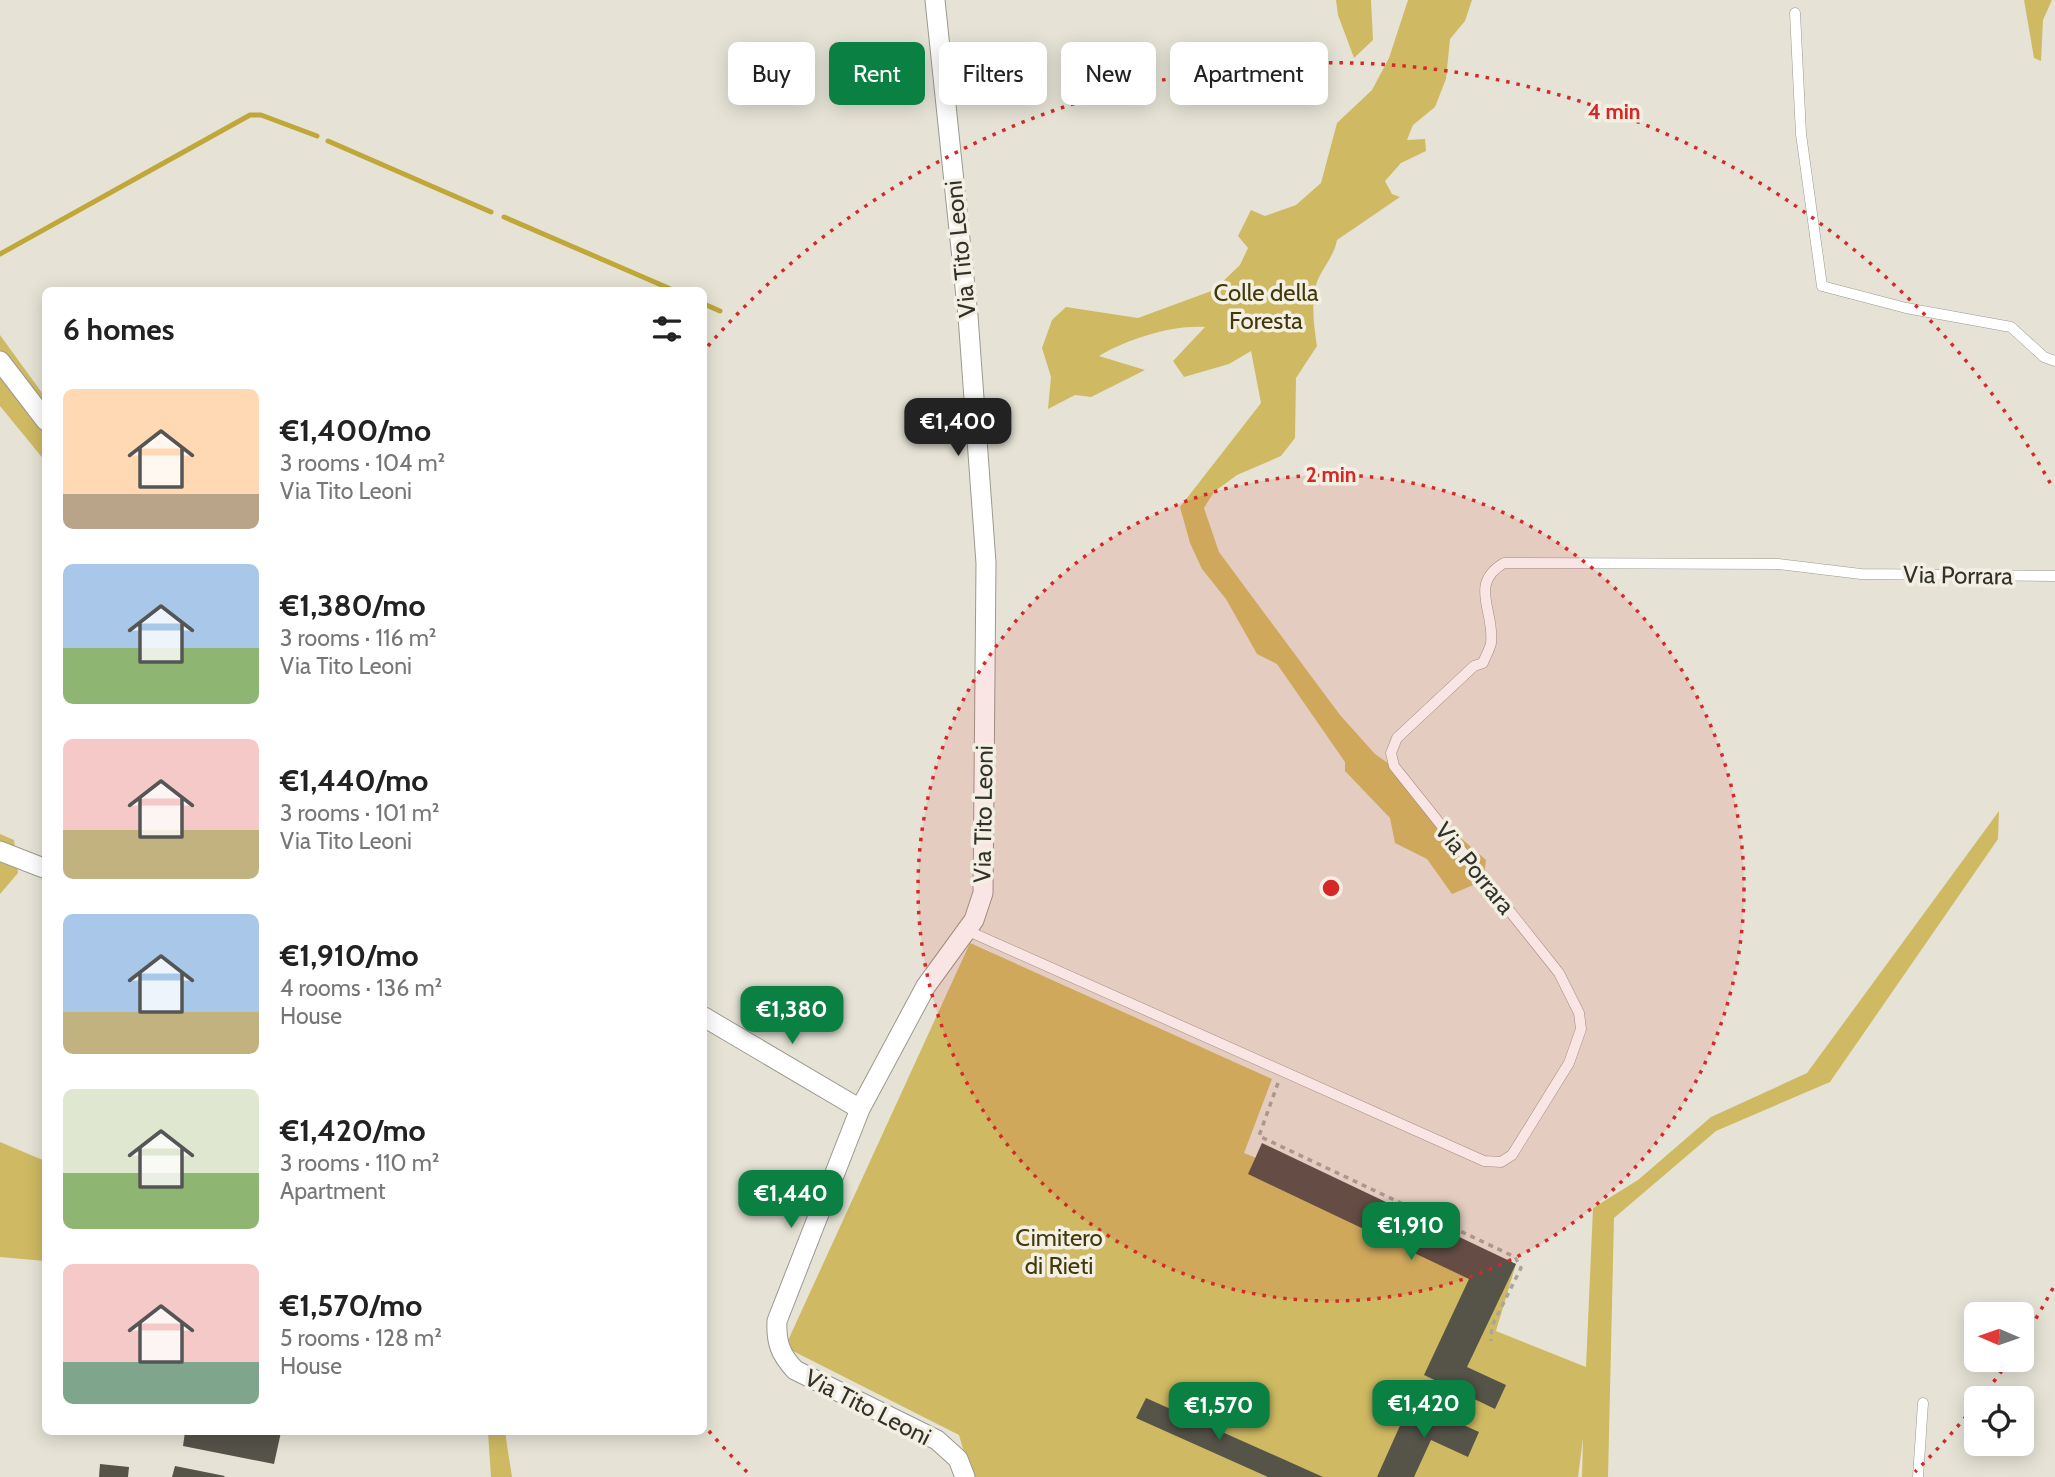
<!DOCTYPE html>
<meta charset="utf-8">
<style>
:root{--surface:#fff;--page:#f2f2f2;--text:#222;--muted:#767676;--accent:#0b8043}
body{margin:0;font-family:Cabin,sans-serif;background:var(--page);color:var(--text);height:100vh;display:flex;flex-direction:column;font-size:26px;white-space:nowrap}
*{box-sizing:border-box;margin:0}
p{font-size:23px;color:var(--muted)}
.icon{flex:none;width:38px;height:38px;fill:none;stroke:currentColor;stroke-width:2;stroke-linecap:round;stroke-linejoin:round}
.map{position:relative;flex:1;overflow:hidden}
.side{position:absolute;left:42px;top:287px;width:665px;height:1148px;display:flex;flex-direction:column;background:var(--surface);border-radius:10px;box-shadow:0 4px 18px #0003}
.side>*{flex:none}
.top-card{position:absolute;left:728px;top:42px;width:665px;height:63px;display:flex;gap:14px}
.needle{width:46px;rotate:272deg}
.fabs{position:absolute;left:1964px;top:1302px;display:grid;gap:14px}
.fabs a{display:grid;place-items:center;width:70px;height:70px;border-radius:10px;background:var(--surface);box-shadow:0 4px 18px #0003;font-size:35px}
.price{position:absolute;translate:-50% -60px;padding:0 16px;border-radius:14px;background:var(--accent);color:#fff;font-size:23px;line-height:46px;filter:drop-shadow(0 2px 4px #0008)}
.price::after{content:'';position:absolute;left:50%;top:42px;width:21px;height:16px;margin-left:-10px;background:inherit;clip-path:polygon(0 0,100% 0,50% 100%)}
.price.active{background:#222;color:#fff}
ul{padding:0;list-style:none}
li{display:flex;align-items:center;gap:21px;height:175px;padding:0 21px}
li span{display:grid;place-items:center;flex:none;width:196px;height:140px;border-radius:10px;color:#555}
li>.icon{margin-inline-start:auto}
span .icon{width:84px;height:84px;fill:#fffc;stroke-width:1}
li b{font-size:30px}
h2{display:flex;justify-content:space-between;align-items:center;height:84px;padding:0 21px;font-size:30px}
.pill{padding:0 24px;border-radius:10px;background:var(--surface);box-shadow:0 4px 18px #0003;font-size:24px;line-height:63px}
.pill.active{background:var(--accent);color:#fff}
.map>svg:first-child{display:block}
.green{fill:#cfba63}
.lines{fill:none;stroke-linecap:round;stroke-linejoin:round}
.stream{stroke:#c0a738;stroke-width:5}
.building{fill:#565349}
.service-casing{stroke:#9b998d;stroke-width:11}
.minor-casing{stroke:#9b998d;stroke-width:21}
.path{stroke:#a8a59b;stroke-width:3.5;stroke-dasharray:5 5;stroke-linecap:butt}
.service{stroke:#fff;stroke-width:10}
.minor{stroke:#fff;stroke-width:19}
.ring{fill:none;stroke:#d62828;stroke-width:3.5;stroke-dasharray:3.5 7}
.labels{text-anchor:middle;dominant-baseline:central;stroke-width:7;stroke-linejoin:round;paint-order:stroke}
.street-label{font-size:24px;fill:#32312c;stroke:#f3f0e3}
.park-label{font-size:24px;fill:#423809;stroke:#f3f0e3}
.centre{fill:#d62828;stroke:#f3f0e3;stroke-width:3.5}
.ring-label{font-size:21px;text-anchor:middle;font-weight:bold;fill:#d62828;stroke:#f3f0e3;stroke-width:7;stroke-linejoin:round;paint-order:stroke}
</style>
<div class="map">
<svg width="2055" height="1477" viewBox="0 0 2055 1477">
<rect width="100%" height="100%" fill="#e6e3d6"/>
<path class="green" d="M 1336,0 L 1371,0 L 1373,40 L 1354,58 L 1338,15 Z
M 1408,0 L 1472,0 L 1465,21 L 1450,39 L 1446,79 L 1435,107 L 1413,125 L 1407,140 L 1425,139 L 1426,151 L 1401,163 L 1385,181 L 1392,194 L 1400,197 L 1337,240 C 1334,257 1321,269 1316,285 C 1311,304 1314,327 1317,346 L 1296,378 L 1295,438 L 1281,456 L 1237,475 L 1214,492 L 1204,508 L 1219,552 L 1340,715 L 1375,754 L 1405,775 L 1455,833 L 1486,860 L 1483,881 L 1452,894 L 1427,859 L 1395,843 L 1390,818 L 1345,771 L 1345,762 L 1277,664 L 1257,654 L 1226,599 L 1202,569 L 1190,543 L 1180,507 L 1261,403 L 1251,351 L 1229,364 L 1184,377 L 1173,361 L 1205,327 C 1171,325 1128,339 1099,356 L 1145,370 L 1091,397 L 1075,395 L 1048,409 L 1051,377 L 1042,348 L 1052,320 L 1066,307 L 1138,318 L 1214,290 L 1240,265 L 1248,248 L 1238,236 L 1251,210 L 1265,216 L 1296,205 L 1321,183 L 1337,123 L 1372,90 L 1389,58 Z
M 2024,0 L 2052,0 L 2043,20 L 2041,61 L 2034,58 Z
M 0,335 L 45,397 L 45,461 L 0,406 Z
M 1999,811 L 1998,839 L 1830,1082 L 1716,1131 L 1614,1218 L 1608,1477 L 1582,1477 L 1583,1438 L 1578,1477 L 971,1477 L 959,1435 L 785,1347 L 970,943 L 1272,1079 L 1244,1153 L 1516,1264 L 1496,1331 L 1586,1367 L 1593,1208 L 1638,1180 L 1711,1117 L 1807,1073 Z
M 0,834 L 14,840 L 18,873 L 0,894 Z
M 0,1142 L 45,1161 L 45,1261 L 0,1257 Z
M 488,1432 L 505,1432 L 512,1477 L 491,1477 Z"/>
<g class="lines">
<path class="stream" d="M 328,141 L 491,212
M 504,217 L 673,290
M 0,254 L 250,115 L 261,115 L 317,136
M 704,304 L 720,311"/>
</g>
<path class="building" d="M 1262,1143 L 1516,1264 L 1467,1367 L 1506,1385 L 1495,1409 L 1424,1375 L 1469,1279 L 1248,1174 Z
M 1146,1398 L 1323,1477 L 1268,1477 L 1136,1418 Z
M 1411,1401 L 1479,1432 L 1468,1457 L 1431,1440 L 1414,1477 L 1377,1477 Z
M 185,1432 L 281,1432 L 274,1464 L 183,1446 Z
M 100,1464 L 129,1467 L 128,1477 L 99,1477 Z
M 175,1466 L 225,1476 L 224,1477 L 172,1477 Z"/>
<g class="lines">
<defs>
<path id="service" d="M 1795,13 L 1801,134 L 1822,286 L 1906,308 L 2011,327 L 2044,357 L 2055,361
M 966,930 L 1484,1161 L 1501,1162 L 1512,1155 L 1569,1063 L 1581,1029 L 1579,1013 L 1559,973 L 1394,766 L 1391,753 L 1397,738 L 1474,666 L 1483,663 C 1485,657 1490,649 1491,643 C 1495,611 1468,584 1504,563 L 1778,564 L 1861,574 L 2055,576
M 1918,1477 L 1923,1403"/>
<path id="minor" d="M 935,0 L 968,316 L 986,563 L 983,893 L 974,920 L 926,986 L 860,1109 L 777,1321 C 776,1342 780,1354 795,1370 L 937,1440 L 958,1459 L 965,1477
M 0,361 L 46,421
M 0,851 L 46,869
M 704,1017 L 860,1109"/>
</defs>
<use href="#service" class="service-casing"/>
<use href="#minor" class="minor-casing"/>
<path class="path" d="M 1278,1083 L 1259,1136 L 1515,1257 L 1521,1268 L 1492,1326 L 1491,1341"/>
<use href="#service" class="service"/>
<use href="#minor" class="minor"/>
</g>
<circle cx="1331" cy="888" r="413" fill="#d62828" fill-opacity=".12"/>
<g class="ring">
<circle cx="1331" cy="888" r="413"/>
<path d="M2053 1288A826 826 0 0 1 2024 1338M2008 1362A826 826 0 0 1 1982 1397M1973 1408A826 826 0 0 1 1915 1472M747 1472A826 826 0 0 1 708 1430M708 346A826 826 0 0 1 2053 488"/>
</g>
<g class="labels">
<g class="street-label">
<text transform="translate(960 249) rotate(-96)">Via Tito Leoni</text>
<text transform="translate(1958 575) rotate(1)">Via Porrara</text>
<text transform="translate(983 814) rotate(-89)">Via Tito Leoni</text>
<text transform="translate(1475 868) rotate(51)">Via Porrara</text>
<text transform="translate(868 1407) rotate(27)">Via Tito Leoni</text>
</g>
<g class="park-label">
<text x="1266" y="292">Colle della<tspan x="1266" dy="28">Foresta</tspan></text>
<text x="1059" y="1237">Cimitero<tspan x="1059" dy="28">di Rieti</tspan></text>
</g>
</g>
<circle cx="1331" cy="888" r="10" class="centre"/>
<g class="ring-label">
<text x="1614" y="119">4 min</text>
<text x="1331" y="482">2 min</text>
</g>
</svg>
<div class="fabs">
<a><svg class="needle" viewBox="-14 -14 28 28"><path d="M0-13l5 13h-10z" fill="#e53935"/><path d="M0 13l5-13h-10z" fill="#767676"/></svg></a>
<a><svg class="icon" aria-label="locate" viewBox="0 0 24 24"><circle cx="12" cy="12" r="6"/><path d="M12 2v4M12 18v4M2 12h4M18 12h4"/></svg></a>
</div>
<b class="price active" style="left:958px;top:458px">€1,400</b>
<b class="price" style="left:792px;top:1046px">€1,380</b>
<b class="price" style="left:791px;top:1230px">€1,440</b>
<b class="price" style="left:1411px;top:1262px">€1,910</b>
<b class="price" style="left:1424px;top:1440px">€1,420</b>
<b class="price" style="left:1219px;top:1442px">€1,570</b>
<div class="top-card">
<a class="pill">Buy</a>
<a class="pill active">Rent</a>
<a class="pill">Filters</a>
<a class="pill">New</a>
<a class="pill">Apartment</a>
</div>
<section class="side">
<h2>6 homes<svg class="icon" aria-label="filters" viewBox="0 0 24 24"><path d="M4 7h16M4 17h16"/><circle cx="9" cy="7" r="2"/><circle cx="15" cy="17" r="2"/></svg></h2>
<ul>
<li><span style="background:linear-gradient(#ffd9b3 75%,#b9a48a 0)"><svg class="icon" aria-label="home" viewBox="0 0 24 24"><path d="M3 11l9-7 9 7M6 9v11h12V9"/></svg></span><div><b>€1,400/mo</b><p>3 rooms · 104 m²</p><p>Via Tito Leoni</p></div></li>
<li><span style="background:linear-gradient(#a9c7e8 60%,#8fb573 0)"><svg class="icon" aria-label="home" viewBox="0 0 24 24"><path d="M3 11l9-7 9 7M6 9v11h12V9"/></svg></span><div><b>€1,380/mo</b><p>3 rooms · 116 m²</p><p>Via Tito Leoni</p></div></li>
<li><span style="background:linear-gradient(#f6c9c9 65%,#c2b280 0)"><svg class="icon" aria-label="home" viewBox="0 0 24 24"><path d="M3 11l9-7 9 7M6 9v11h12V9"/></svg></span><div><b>€1,440/mo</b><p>3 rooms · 101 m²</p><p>Via Tito Leoni</p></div></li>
<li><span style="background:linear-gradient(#a9c7e8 70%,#c2b280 0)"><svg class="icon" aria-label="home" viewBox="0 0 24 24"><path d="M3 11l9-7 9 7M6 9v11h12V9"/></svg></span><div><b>€1,910/mo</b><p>4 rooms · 136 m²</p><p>House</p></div></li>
<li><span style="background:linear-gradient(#dfe7d0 60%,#8fb573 0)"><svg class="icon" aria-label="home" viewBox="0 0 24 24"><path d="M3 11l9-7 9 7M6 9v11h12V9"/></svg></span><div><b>€1,420/mo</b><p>3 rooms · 110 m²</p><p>Apartment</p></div></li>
<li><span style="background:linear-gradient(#f6c9c9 70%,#7fa58c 0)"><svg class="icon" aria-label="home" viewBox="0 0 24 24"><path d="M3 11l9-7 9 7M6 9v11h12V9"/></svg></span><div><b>€1,570/mo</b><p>5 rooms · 128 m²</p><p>House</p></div></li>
</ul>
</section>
</div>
